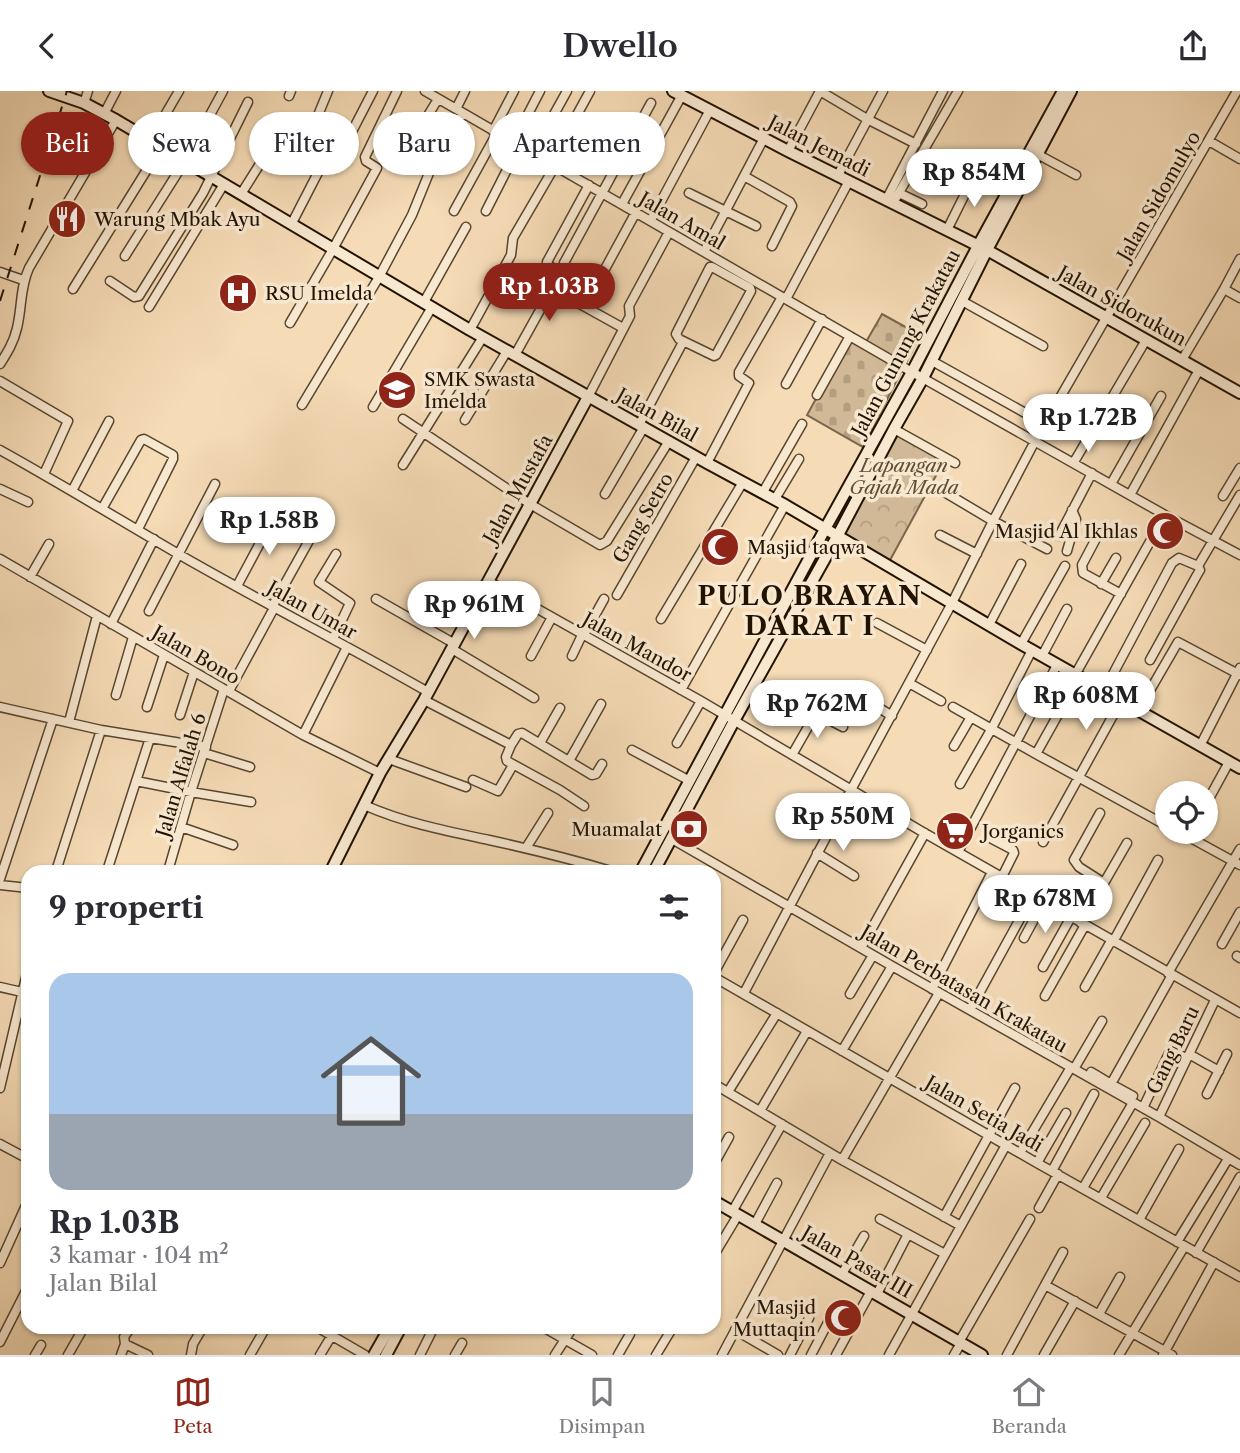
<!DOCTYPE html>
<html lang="id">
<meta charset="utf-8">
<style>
:root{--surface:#fff;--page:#f7f7f7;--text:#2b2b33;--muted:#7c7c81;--line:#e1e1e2;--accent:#8f2418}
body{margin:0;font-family:"Libre Caslon Text",serif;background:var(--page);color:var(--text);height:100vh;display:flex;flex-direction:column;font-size:26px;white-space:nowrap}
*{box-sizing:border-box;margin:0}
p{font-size:23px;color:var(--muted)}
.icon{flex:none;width:38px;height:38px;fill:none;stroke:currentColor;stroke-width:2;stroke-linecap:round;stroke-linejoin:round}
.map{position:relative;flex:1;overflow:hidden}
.panel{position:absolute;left:21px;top:774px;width:700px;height:469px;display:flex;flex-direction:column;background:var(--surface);border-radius:21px;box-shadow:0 2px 5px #0004}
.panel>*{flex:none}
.top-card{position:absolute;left:21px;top:21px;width:700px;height:63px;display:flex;gap:14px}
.buttons{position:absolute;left:1155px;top:690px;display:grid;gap:14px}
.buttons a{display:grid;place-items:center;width:63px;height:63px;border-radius:50%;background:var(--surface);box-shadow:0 2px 5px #0004;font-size:35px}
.price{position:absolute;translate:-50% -60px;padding:0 16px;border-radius:24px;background:#fff;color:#222;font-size:23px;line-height:46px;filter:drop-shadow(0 2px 4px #0008)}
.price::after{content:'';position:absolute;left:50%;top:42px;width:21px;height:16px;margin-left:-10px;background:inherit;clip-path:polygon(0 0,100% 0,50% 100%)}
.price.selected{background:var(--accent);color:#fff}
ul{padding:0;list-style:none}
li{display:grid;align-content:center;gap:14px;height:371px;padding:0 28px}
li+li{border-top:2px solid var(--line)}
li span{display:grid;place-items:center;height:217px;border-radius:21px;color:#555}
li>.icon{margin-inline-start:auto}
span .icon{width:126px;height:126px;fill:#fffc;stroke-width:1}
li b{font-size:30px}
h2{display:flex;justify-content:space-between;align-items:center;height:84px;padding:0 28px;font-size:30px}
.tag{padding:0 24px;border-radius:32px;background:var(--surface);box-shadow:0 2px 5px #0004;font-size:24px;line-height:63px}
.tag.selected{background:var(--accent);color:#fff}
header{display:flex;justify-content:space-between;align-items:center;height:91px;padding:0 28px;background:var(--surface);font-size:32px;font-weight:600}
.dock{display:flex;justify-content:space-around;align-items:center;height:98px;border-top:2px solid var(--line);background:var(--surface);font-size:19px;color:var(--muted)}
.dock a{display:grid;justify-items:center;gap:4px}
.dock .selected{color:var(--accent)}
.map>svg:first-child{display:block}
.cemetery{fill:url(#cemetery-stones);stroke:#7a664c;stroke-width:2}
.park{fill:url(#park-crowns);stroke:#7a664c;stroke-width:2}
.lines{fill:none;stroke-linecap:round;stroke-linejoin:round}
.street-casing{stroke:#57452e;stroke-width:11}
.secondary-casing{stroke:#221301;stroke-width:14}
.street{stroke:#f8e8d0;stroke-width:8}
.secondary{stroke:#f8e8d0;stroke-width:10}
.rail{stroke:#221301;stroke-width:2;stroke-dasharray:12 12;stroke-linecap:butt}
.labels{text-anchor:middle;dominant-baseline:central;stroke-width:7;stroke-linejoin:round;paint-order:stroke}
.street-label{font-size:19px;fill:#221301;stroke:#f8e8d0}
.poi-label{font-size:19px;fill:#221301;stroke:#f8e8d0;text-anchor:start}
.park-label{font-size:19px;font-style:italic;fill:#5f4d36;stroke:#f8e8d0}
.district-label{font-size:26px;font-weight:bold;letter-spacing:2px;fill:#221301;stroke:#f8e8d0}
</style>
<header><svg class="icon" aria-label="back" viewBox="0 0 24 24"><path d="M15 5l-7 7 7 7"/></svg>Dwello<svg class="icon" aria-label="share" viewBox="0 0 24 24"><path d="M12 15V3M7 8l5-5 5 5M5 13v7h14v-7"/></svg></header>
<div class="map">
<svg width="1240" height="1264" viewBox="0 0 1240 1264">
<defs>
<pattern id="cemetery-stones" width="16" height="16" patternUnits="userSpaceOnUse" patternTransform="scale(1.75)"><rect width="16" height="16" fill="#d1b997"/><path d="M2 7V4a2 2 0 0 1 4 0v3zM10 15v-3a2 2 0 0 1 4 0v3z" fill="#b39e80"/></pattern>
<pattern id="park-crowns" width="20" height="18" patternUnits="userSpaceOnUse" patternTransform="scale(1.75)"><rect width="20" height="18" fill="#d1b997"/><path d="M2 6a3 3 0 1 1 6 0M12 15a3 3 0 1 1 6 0" fill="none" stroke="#b39e80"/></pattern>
</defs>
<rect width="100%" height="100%" fill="#f5dbb6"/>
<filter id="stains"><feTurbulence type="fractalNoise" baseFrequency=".00286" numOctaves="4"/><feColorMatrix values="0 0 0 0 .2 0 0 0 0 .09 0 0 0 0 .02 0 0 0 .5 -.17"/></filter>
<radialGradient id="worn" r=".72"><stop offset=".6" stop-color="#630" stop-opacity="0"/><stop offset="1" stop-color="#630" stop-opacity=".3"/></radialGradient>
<path class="cemetery" d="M 882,223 L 920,244 L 905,274 L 866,251 Z
M 849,248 L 902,279 L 863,356 L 807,324 Z"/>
<path class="park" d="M 895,343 L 944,370 L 889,471 L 850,448 L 845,442 Z"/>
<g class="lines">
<defs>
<path id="street" d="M 425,0 L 912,281 L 1165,424 L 1240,464
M 820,0 L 867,28 L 916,53
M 289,5 L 291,0
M 84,12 L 88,0
M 456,18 L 465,0
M 104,23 L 116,0
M 314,34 L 328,0
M 547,36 L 567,0
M 493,40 L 514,0
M 150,50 L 179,0
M 1209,50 L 1240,68
M 513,52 L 540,0
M 344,56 L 373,0
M 408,57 L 438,8
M 788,60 L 820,0
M 1037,63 L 1076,84
M 550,73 L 590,0
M 838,84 L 883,0
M 744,85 L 790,111 L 792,115 L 772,155
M 689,102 L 756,135
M 899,102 L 922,113
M 241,103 L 280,41
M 886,109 L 943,0
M 893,112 L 958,0
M 622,113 L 682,4
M 454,120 L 497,42
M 486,120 L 519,55
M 651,129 L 710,19
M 292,132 L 325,68
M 947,139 L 975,83
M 704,161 L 764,47
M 125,165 L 185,70 L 223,0
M 564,172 L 651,12
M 710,176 L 712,176 L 750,197 L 751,200 L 716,264 L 714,265 L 679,248 L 676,243 Z
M 0,181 L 23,189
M 110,190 L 134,206 L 139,205 L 203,102 L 248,11
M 73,198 L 161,56
M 1224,198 L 1240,207
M 593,200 L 636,121
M 786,208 L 849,90
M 962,210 L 1043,255
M 424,211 L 466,136
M 578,212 L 623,237
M 149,216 L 224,93
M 290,232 L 333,158 L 377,77 L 366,70 L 365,66 L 397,0
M 470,239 L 511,164 L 513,147 L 555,75
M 515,264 L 559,185 L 559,182 L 547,173 L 547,171 L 589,94
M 1182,269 L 1224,198 L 1240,168
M 932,270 L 1045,333
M 0,273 C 7,262 14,251 17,237 C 22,217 20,196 29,177 L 116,29
M 0,290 L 68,330 L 44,383
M 786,293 L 822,228
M 817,304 L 850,245
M 588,306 L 630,225 L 629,215 L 669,141
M 302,314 L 379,186 L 412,124 L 429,82 L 462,22
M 373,316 L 432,216
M 403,328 L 530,413 L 600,454 L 607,450 L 669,350
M 465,329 L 507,260
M 639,334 L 683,251
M 894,338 L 955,372
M 0,359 C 61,393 120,429 180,464 C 262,511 346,554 428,601
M 1074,371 L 1146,249
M 707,372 L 749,292 L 739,285 L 739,281 L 782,206
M 403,374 L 483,246
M 1111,393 L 1161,305
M 0,398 L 28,411
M 72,400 L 109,330
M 763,401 L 802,333
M 946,402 L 993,430 L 1047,458
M 605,403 L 644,336
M 1130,404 L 1199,279
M 1223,405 L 1240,377
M 775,408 L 799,368
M 102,418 L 141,349 L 144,348 L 173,364 L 173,368 L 138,438
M 1099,442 L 1082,474 L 1083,482 L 1121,503
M 940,444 L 977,463
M 1059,445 L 1092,382
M 1067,460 L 1075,432 L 1076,428 L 1072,419
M 0,468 L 303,644 L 380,682
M 30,486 L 49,453
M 488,490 L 701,610 L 921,740 L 1240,922
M 1101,493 L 1116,467
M 237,495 L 275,424
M 617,504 L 696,366
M 376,508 L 455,553
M 272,516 L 311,446
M 149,520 L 215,393
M 661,528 L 743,391
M 877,532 L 927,559
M 111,533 L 154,448
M 989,534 L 1021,473
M 584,544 L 604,508
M 333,548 L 350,512 L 319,491 L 336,463
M 1021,553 L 1065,475
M 452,558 L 534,607
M 531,565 L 552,526
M 572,565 L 582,544
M 1042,565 L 1067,518
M 1150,569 L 1197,484 L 1200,479 L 1198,475 L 1240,404
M 1075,584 L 1165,424
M 909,592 L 941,610
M 681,599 L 785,414
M 229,600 L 274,517
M 1104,600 L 1172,472 L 1179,467 L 1198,475
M 116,604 L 133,546
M 424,609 L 511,654 L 506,666 L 507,670 L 560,699 L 584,715
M 0,616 L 101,639 L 206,656
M 147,616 L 164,564
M 953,616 L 1036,663 L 1167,735
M 1138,620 L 1178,551 L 1240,584
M 180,624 L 194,581
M 826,626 L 844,595 L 892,625
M 69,631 L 97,525
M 303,644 L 347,556
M 540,652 L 560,617
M 677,652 L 701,610
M 511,654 L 518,643 L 522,642 L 592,684 L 596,683 L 602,673
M 954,655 L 971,626
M 1200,655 L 1240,577
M 632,659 L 690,690
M 204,662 L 250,676
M 1036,663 L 1079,586
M 792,664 L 816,622 L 843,636
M 389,668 L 466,696
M 569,670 L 601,613
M 473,689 L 498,700 L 513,674
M 136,690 L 191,701 L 251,711
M 960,693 L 992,637 L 1032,559
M 1206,713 L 1229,671
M 364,714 C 405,732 446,740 489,749 C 530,758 571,768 611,780
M 1100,722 L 1074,769 L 1079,776 L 1104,792
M 181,736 L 233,754
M 1178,740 L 1240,774
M 672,748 L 892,875 L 1159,1026 L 1240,1074
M 992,748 L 1013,759 L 1014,762 L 1002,786
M 1043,751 L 1121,610
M 526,757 L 548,722
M 958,761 L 1057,574
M 817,762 L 854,785
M 56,780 L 101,639
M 107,780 L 150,647
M 168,780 L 191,701 L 224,598
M 0,788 L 53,628
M 0,794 L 28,797
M 1081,832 L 1127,752
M 1024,847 L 1044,810
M 1113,851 L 1158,769
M 1222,853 L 1240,821
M 861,857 L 925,742
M 1237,865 L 1240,867
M 1043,876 L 1071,826
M 714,882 L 743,829
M 1168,882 L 1240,758
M 714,886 L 1037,1072 L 1240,1186
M 0,896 L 22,901
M 1085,896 L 1111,850
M 932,898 L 992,781
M 744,902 L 851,699 L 952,512 L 993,430 L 1035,350 L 1237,0
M 850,903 L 873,864
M 1045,905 L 1085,834
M 970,919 L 1033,804
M 842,960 L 892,875
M 1189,963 L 1219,980
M 1074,978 L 1102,930
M 1091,981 L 1111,993 L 1172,884
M 714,993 L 842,1069 L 961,1135
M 1111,993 L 1133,1005
M 0,997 L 28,878
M 728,1001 L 777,922
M 1207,1003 L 1227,963
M 1143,1017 L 1170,960 L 1186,967
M 760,1020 L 807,940
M 1159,1026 L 1215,909
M 0,1053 L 28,1068
M 1020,1062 L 1071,976
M 842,1069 L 939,902
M 1037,1072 L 1066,1022
M 714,1073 L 729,1046
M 1052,1080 L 1094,1003
M 1083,1097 L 1131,1015
M 1101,1107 L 1145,1032
M 1039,1117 L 1058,1083
M 732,1121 L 782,1033
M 944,1126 L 1015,997
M 880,1128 L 945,1163
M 1139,1129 L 1179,1058
M 755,1133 L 777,1092
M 1177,1151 L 1228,1068
M 1196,1162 L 1240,1086
M 714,1164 L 738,1124
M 0,1172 L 28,1110
M 842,1183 L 864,1145
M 1045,1194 L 1063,1161
M 877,1203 L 908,1143
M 1099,1223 L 1120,1186
M 317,1236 L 365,1264
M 543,1236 L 592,1264
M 735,1239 L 778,1264
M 0,1251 L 28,1196
M 959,1251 L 1030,1128
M 125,1253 L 148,1264
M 35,1264 L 41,1254
M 68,1264 L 84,1236
M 121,1264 L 125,1253 L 124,1246 L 131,1236
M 191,1264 L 193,1253 L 203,1236
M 250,1264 L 266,1236
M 320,1264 L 332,1244
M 420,1264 L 431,1242
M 455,1264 L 462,1252
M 555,1264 L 573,1236
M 618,1264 L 630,1243
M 656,1264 L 673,1236
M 722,1264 L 830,1062
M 790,1264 L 809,1227
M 811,1264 L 834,1220
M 836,1264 L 871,1200
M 889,1264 L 1006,1054
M 954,1264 L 961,1252
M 1007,1264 L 1045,1194 L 1172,1264
M 1044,1264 L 1075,1210
M 1119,1264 L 1184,1156
M 1163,1264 L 1214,1171"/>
<path id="secondary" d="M 49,0 L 84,12 L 116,29 L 470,239 L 707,372 L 785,414 L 1021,553 L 1240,677
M 673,0 L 788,60 L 987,159 L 1240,302
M 331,780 L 380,682 L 424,609 L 588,306
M 641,780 L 825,438 L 912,281 L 978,155 L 1063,0
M 654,780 L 734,630 L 838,444 L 894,338 L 923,287 L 987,159 L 1071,0
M 714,1110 L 982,1264
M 374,1264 L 390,1236
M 386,1264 L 401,1236"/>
</defs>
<use href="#street" class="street-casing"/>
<use href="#secondary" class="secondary-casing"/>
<use href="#street" class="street"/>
<use href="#secondary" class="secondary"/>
<path class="rail" d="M 0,210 L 67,0"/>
</g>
<defs>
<symbol id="restaurant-disc" viewBox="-11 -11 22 22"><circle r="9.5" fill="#8f2418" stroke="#f8e8d0"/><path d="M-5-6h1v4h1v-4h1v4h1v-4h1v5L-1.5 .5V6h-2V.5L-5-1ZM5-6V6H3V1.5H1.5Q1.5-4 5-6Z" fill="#fff"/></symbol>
<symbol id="hospital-disc" viewBox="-11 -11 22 22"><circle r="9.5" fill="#8f2418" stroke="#f8e8d0"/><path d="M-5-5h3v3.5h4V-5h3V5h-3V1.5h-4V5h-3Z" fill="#fff"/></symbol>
<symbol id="school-disc" viewBox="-11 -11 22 22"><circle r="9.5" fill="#8f2418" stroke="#f8e8d0"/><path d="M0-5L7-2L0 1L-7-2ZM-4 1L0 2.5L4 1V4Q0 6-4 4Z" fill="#fff"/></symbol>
<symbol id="mosque-disc" viewBox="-11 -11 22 22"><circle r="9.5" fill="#8f2418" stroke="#f8e8d0"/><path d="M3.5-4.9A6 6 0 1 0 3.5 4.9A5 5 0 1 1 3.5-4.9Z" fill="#fff"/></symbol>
<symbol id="bank-disc" viewBox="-11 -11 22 22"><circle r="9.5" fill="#8f2418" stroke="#f8e8d0"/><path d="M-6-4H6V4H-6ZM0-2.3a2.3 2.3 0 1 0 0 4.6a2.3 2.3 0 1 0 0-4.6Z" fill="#fff"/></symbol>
<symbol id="supermarket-disc" viewBox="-11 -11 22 22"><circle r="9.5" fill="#8f2418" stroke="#f8e8d0"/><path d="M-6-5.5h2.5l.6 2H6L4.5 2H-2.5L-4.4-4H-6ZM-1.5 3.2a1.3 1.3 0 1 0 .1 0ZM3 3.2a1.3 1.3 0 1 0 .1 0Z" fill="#fff"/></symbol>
</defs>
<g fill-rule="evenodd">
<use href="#restaurant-disc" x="45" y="106" width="44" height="44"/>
<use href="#hospital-disc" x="216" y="180" width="44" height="44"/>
<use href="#school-disc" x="375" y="277" width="44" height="44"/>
<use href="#mosque-disc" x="1143" y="418" width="44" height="44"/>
<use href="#mosque-disc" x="698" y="434" width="44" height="44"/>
<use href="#bank-disc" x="667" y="716" width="44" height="44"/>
<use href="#supermarket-disc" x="933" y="718" width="44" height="44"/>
<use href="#mosque-disc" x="821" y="1205" width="44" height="44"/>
</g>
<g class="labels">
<g class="street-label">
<text transform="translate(819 55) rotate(27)">Jalan Jemadi</text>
<text transform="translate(1159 105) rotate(-60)">Jalan Sidomulyo</text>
<text transform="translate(682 130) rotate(30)">Jalan Amal</text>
<text transform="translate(1122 215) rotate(29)">Jalan Sidorukun</text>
<text transform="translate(906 252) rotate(-62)">Jalan Gunung Krakatau</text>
<text transform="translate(657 324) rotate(29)">Jalan Bilal</text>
<text transform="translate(518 398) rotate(-61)">Jalan Mustafa</text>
<text transform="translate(643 427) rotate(-60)">Gang Setro</text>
<text transform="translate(312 519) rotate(29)">Jalan Umar</text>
<text transform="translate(637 556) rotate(29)">Jalan Mandor</text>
<text transform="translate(196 564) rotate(30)">Jalan Bono</text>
<text transform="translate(181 684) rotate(-73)">Jalan Alfalah 6</text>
<text transform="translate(964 898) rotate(30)">Jalan Perbatasan Krakatau</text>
<text transform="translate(1173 959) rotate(-64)">Gang Baru</text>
<text transform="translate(984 1023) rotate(30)">Jalan Setia Jadi</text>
<text transform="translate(857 1171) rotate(30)">Jalan Pasar III</text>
</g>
<g class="poi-label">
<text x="94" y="128">Warung Mbak Ayu</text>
<text x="265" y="202">RSU Imelda</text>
<text x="424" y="288">SMK Swasta<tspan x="424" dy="22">Imelda</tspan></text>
<text x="1138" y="440" text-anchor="end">Masjid Al Ikhlas</text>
<text x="747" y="456">Masjid taqwa</text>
<text x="662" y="738" text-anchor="end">Muamalat</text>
<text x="982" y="740">Jorganics</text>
<text x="816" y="1216" text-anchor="end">Masjid<tspan x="816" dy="22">Muttaqin</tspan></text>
</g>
<g class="park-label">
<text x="904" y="374">Lapangan<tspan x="904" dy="22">Gajah Mada</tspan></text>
</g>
<g class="district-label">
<text x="810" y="505">PULO BRAYAN<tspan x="810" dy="30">DARAT I</tspan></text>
</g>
</g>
<rect width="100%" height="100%" filter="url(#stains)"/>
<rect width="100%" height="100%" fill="url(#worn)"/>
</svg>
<div class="buttons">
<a><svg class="icon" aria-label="locate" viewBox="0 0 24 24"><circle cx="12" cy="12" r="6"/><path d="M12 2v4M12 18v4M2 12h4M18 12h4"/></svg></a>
</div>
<b class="price" style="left:974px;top:118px">Rp 854M</b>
<b class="price selected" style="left:549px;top:232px">Rp 1.03B</b>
<b class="price" style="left:1088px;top:363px">Rp 1.72B</b>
<b class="price" style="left:269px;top:466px">Rp 1.58B</b>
<b class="price" style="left:474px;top:550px">Rp 961M</b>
<b class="price" style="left:1086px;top:641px">Rp 608M</b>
<b class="price" style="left:817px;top:649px">Rp 762M</b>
<b class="price" style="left:843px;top:762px">Rp 550M</b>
<b class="price" style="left:1045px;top:844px">Rp 678M</b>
<div class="top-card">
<a class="tag selected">Beli</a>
<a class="tag">Sewa</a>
<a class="tag">Filter</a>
<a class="tag">Baru</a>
<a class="tag">Apartemen</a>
</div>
<section class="panel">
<h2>9 properti<svg class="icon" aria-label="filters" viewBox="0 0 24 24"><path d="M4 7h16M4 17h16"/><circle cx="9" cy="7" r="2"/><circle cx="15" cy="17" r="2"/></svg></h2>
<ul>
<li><span style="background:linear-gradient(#a9c7e8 65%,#9aa5b1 0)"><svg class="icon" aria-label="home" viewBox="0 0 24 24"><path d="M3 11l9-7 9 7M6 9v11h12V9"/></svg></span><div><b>Rp 1.03B</b><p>3 kamar · 104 m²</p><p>Jalan Bilal</p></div></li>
</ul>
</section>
</div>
<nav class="dock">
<a class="selected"><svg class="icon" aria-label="map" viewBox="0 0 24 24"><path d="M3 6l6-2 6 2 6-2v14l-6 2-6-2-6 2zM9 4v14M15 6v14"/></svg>Peta</a>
<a><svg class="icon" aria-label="saved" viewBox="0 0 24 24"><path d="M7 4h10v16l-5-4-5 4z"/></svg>Disimpan</a>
<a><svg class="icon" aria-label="home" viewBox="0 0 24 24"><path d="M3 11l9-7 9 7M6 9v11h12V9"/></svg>Beranda</a>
</nav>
